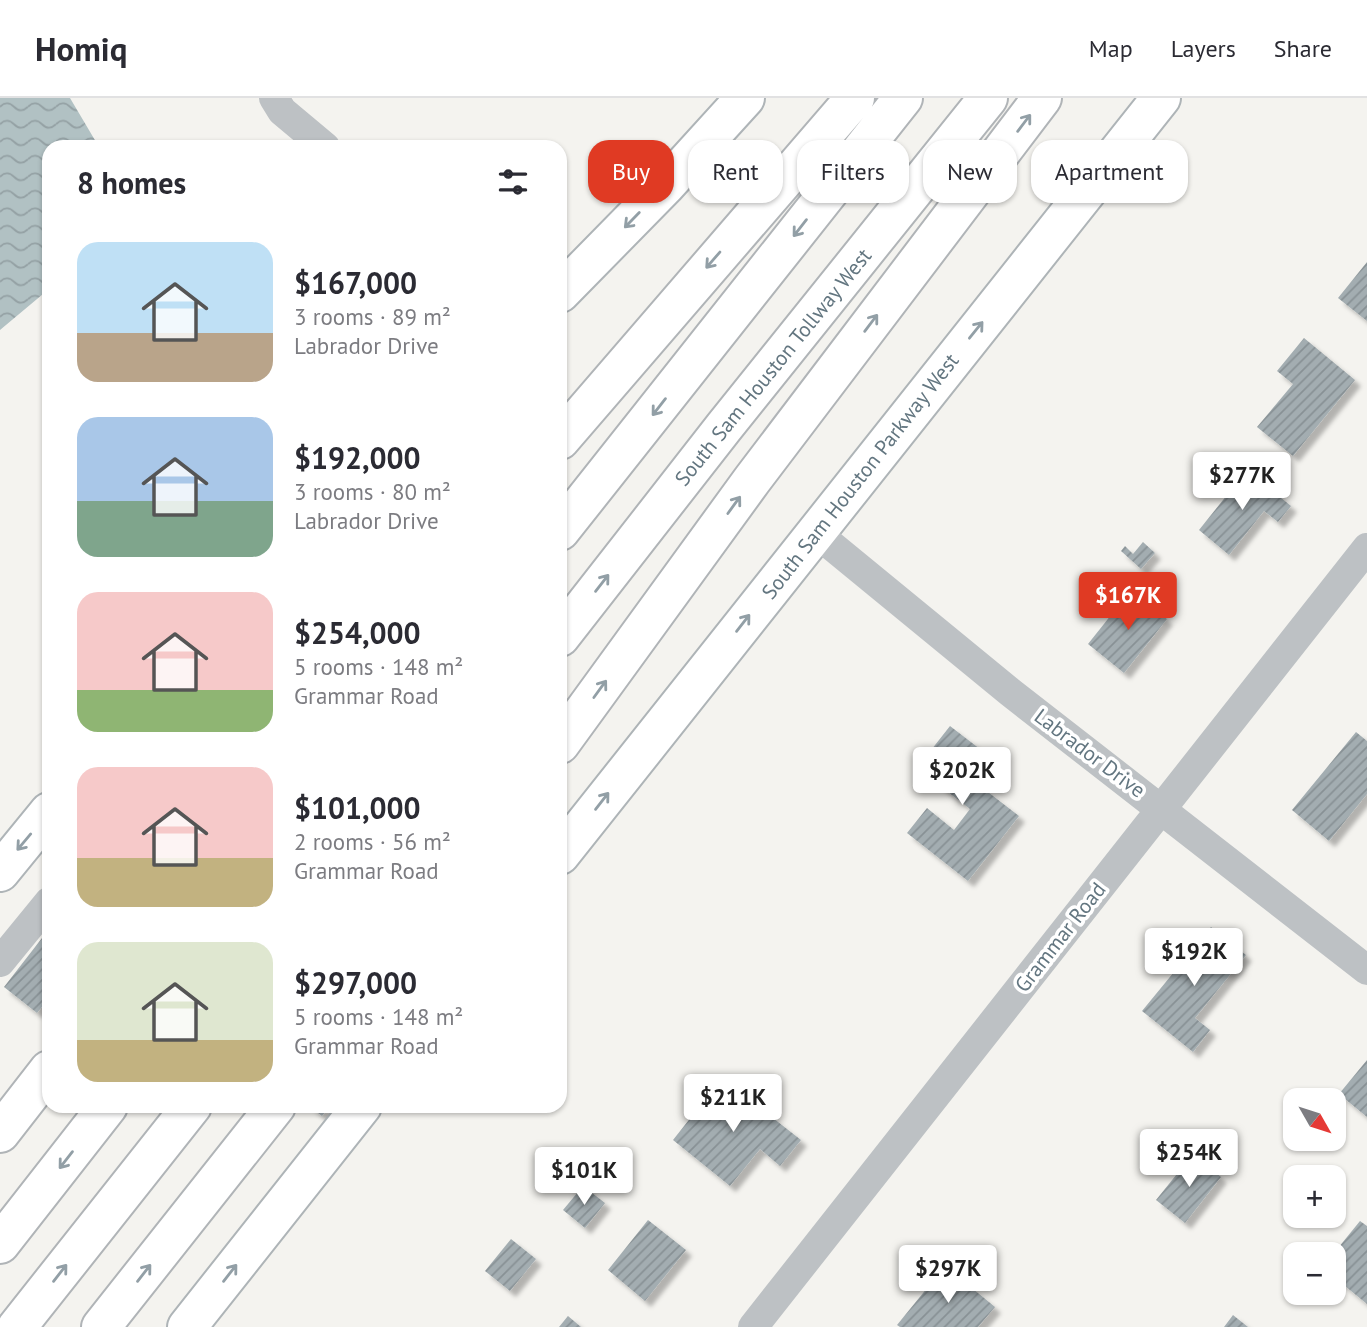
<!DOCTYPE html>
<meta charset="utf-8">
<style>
:root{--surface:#fff;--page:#f7f7f7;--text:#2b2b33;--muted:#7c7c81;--line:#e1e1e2;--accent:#e03a23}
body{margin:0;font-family:"PT Sans",sans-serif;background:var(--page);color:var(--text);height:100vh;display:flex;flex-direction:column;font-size:26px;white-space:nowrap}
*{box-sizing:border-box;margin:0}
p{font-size:23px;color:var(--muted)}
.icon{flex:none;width:38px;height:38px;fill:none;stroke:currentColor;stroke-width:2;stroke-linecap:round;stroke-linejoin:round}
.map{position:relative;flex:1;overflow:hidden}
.panel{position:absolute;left:42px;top:42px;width:525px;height:973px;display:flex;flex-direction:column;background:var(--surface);border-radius:21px;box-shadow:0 2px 5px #0004}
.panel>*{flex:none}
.hud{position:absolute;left:588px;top:42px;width:665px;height:63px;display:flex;gap:14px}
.needle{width:46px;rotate:129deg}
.controls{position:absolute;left:1283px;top:990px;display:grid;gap:14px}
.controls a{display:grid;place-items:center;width:63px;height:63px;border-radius:14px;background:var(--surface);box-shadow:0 2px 5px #0004;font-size:35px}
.price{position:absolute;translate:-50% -60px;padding:0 16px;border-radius:7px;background:#fff;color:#222;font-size:23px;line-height:46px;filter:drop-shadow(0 2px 4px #0008)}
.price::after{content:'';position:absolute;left:50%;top:42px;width:21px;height:16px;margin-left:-10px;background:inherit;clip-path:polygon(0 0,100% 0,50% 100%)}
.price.selected{background:var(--accent);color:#fff}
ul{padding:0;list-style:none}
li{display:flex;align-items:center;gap:21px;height:175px;padding:0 35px}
li span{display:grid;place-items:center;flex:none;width:196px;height:140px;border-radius:21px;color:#555}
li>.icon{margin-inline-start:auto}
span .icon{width:84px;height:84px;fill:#fffc;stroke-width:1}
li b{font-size:30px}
h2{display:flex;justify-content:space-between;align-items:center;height:84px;padding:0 35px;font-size:30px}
.chip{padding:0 24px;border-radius:21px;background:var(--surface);box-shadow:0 2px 5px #0004;font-size:24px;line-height:63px}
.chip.selected{background:var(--accent);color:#fff}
header{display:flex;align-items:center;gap:42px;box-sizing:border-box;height:98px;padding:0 35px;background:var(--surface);border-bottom:2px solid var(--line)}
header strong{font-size:33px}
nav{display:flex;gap:38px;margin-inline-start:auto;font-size:24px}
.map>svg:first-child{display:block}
.water{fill:url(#water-waves)}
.building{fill:url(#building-hatch);filter:url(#shadow)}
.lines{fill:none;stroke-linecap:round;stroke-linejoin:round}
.major-casing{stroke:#aeb4b7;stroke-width:42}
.highway-casing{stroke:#b0b4b7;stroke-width:42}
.minor{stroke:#bdc1c4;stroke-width:30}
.major{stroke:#fff;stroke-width:38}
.highway{stroke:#fff;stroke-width:38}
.oneway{stroke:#929fa6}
.labels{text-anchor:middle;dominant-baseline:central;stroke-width:7;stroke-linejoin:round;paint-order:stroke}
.street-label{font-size:21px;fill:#637680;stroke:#fff}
</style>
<header>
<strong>Homiq</strong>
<nav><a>Map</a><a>Layers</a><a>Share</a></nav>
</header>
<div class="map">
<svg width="1367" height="1229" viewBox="0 0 1367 1229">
<defs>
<pattern id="water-waves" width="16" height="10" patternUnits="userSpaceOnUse" patternTransform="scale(1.75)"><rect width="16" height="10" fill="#b1c1c3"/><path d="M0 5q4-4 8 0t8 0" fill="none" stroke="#94a1a4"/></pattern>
<pattern id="building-hatch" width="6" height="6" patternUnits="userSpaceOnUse" patternTransform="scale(1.75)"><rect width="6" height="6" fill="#a3adb1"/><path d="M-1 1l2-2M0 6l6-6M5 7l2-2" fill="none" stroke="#889195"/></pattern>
<filter id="shadow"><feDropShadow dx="6" dy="6" stdDeviation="2" flood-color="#0004"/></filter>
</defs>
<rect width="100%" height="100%" fill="#f4f3ef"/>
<path class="water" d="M 0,0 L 70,0 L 99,49 L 49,49 L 49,191 L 0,232 Z"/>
<path class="building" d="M 1367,164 L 1367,223 L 1338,200 Z
M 1304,240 L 1355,282 L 1293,358 L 1257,329 L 1293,286 L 1277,273 Z
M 1247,372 L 1291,408 L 1278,424 L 1264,413 L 1229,457 L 1199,432 Z
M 1143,444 L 1155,455 L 1141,471 L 1121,453 L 1125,448 L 1133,456 Z
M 1131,492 L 1167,521 L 1124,575 L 1088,546 Z
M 950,628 L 989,658 L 971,681 L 1019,718 L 968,783 L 907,735 L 927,710 L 954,732 L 970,711 L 917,670 Z
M 1356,634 L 1367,643 L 1367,696 L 1329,743 L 1292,712 Z
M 1211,829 L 1246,857 L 1195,920 L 1210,932 L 1193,954 L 1142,913 Z
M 49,831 L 49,900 L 37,915 L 4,889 Z
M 1367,962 L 1367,1019 L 1339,996 Z
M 722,980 L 801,1042 L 780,1068 L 760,1051 L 730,1088 L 673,1042 Z
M 309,1008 L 330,1008 L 322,1018 Z
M 1193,1056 L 1221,1079 L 1185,1125 L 1156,1102 Z
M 583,1088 L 605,1105 L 585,1130 L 563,1112 Z
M 648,1122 L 686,1152 L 645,1203 L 608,1172 Z
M 1360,1123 L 1367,1128 L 1367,1206 L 1334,1179 L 1334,1155 Z
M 511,1141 L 536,1161 L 510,1193 L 485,1173 Z
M 945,1168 L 995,1209 L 978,1229 L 900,1229 L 897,1227 Z
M 1233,1217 L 1248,1229 L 1224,1229 Z
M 568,1218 L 581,1229 L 559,1229 Z"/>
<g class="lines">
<defs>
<path id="major" d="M 560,195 L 665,88 L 745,0
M 560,757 L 1161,0
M 0,774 L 49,714
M 187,1229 L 362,1008"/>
<path id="highway" d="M 560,342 L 855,0
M 560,433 L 903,0
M 560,539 L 724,329 L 988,0
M 560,646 L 752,382 L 1042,0
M 0,1035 L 49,972
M 0,1146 L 108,1008
M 17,1229 L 192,1008
M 101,1229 L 276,1008"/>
</defs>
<use href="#major" class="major-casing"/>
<use href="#highway" class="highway-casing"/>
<path class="minor" d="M 274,0 L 282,13 L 325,49
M 815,434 L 1010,594 L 1367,872
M 0,864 L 49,804
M 753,1229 L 1367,450"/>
<use href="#major" class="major"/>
<use href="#highway" class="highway"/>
</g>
<defs><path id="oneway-shaft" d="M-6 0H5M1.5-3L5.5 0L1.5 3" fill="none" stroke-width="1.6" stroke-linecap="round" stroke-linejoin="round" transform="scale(1.75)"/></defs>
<g class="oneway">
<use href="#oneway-shaft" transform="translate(1024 25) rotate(-53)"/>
<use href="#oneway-shaft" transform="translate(632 122) rotate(134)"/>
<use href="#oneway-shaft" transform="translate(800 130) rotate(128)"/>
<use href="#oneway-shaft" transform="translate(713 162) rotate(131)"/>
<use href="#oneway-shaft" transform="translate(871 225) rotate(-53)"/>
<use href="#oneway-shaft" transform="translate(976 232) rotate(-51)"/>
<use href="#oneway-shaft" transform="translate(659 309) rotate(128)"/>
<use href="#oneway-shaft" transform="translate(734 407) rotate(-54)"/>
<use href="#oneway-shaft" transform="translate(602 485) rotate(-52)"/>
<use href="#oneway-shaft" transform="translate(743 525) rotate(-52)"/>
<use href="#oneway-shaft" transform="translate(600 591) rotate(-54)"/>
<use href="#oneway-shaft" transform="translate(602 703) rotate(-52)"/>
<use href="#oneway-shaft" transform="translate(24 744) rotate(130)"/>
<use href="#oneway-shaft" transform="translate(66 1062) rotate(128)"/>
<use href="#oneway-shaft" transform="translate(60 1175) rotate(-52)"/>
<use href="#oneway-shaft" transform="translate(144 1175) rotate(-52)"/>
<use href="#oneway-shaft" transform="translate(230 1175) rotate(-52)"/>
</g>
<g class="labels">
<g class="street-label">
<text transform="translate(773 269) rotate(-51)">South Sam Houston Tollway West</text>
<text transform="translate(860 378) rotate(-52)">South Sam Houston Parkway West</text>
<text transform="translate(1090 655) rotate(37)">Labrador Drive</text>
<text transform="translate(1060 839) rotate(-52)">Grammar Road</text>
</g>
</g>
</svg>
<div class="controls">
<a><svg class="needle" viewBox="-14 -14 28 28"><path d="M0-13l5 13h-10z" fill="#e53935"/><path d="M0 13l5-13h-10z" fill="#7c7c81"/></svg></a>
<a>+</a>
<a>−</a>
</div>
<b class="price" style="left:1242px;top:414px">$277K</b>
<b class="price selected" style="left:1128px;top:534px">$167K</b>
<b class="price" style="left:962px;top:709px">$202K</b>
<b class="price" style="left:1194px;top:890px">$192K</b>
<b class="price" style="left:733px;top:1036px">$211K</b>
<b class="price" style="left:1189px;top:1091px">$254K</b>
<b class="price" style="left:584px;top:1109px">$101K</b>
<b class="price" style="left:948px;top:1207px">$297K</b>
<div class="hud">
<a class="chip selected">Buy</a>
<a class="chip">Rent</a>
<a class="chip">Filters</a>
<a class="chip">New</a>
<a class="chip">Apartment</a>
</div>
<section class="panel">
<h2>8 homes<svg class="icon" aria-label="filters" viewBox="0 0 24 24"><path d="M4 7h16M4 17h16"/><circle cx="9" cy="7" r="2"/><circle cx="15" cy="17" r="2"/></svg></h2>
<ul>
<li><span style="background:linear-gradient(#bfe0f5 65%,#b9a48a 0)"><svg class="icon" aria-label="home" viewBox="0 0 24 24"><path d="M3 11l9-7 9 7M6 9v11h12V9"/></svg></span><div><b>$167,000</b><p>3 rooms · 89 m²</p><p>Labrador Drive</p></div></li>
<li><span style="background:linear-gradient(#a9c7e8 60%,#7fa58c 0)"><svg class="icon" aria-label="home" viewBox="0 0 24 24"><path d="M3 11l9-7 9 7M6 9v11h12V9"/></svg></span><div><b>$192,000</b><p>3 rooms · 80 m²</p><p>Labrador Drive</p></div></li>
<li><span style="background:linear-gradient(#f6c9c9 70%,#8fb573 0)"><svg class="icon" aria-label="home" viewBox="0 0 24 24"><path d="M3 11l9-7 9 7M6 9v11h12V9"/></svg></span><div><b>$254,000</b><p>5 rooms · 148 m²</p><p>Grammar Road</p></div></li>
<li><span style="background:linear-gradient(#f6c9c9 65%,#c2b280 0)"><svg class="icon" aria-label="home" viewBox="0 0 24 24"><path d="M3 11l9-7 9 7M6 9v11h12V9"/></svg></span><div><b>$101,000</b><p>2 rooms · 56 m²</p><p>Grammar Road</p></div></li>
<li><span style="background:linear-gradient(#dfe7d0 70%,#c2b280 0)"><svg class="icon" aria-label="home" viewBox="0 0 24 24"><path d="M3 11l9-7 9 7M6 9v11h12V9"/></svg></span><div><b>$297,000</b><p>5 rooms · 148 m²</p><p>Grammar Road</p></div></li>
</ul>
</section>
</div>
